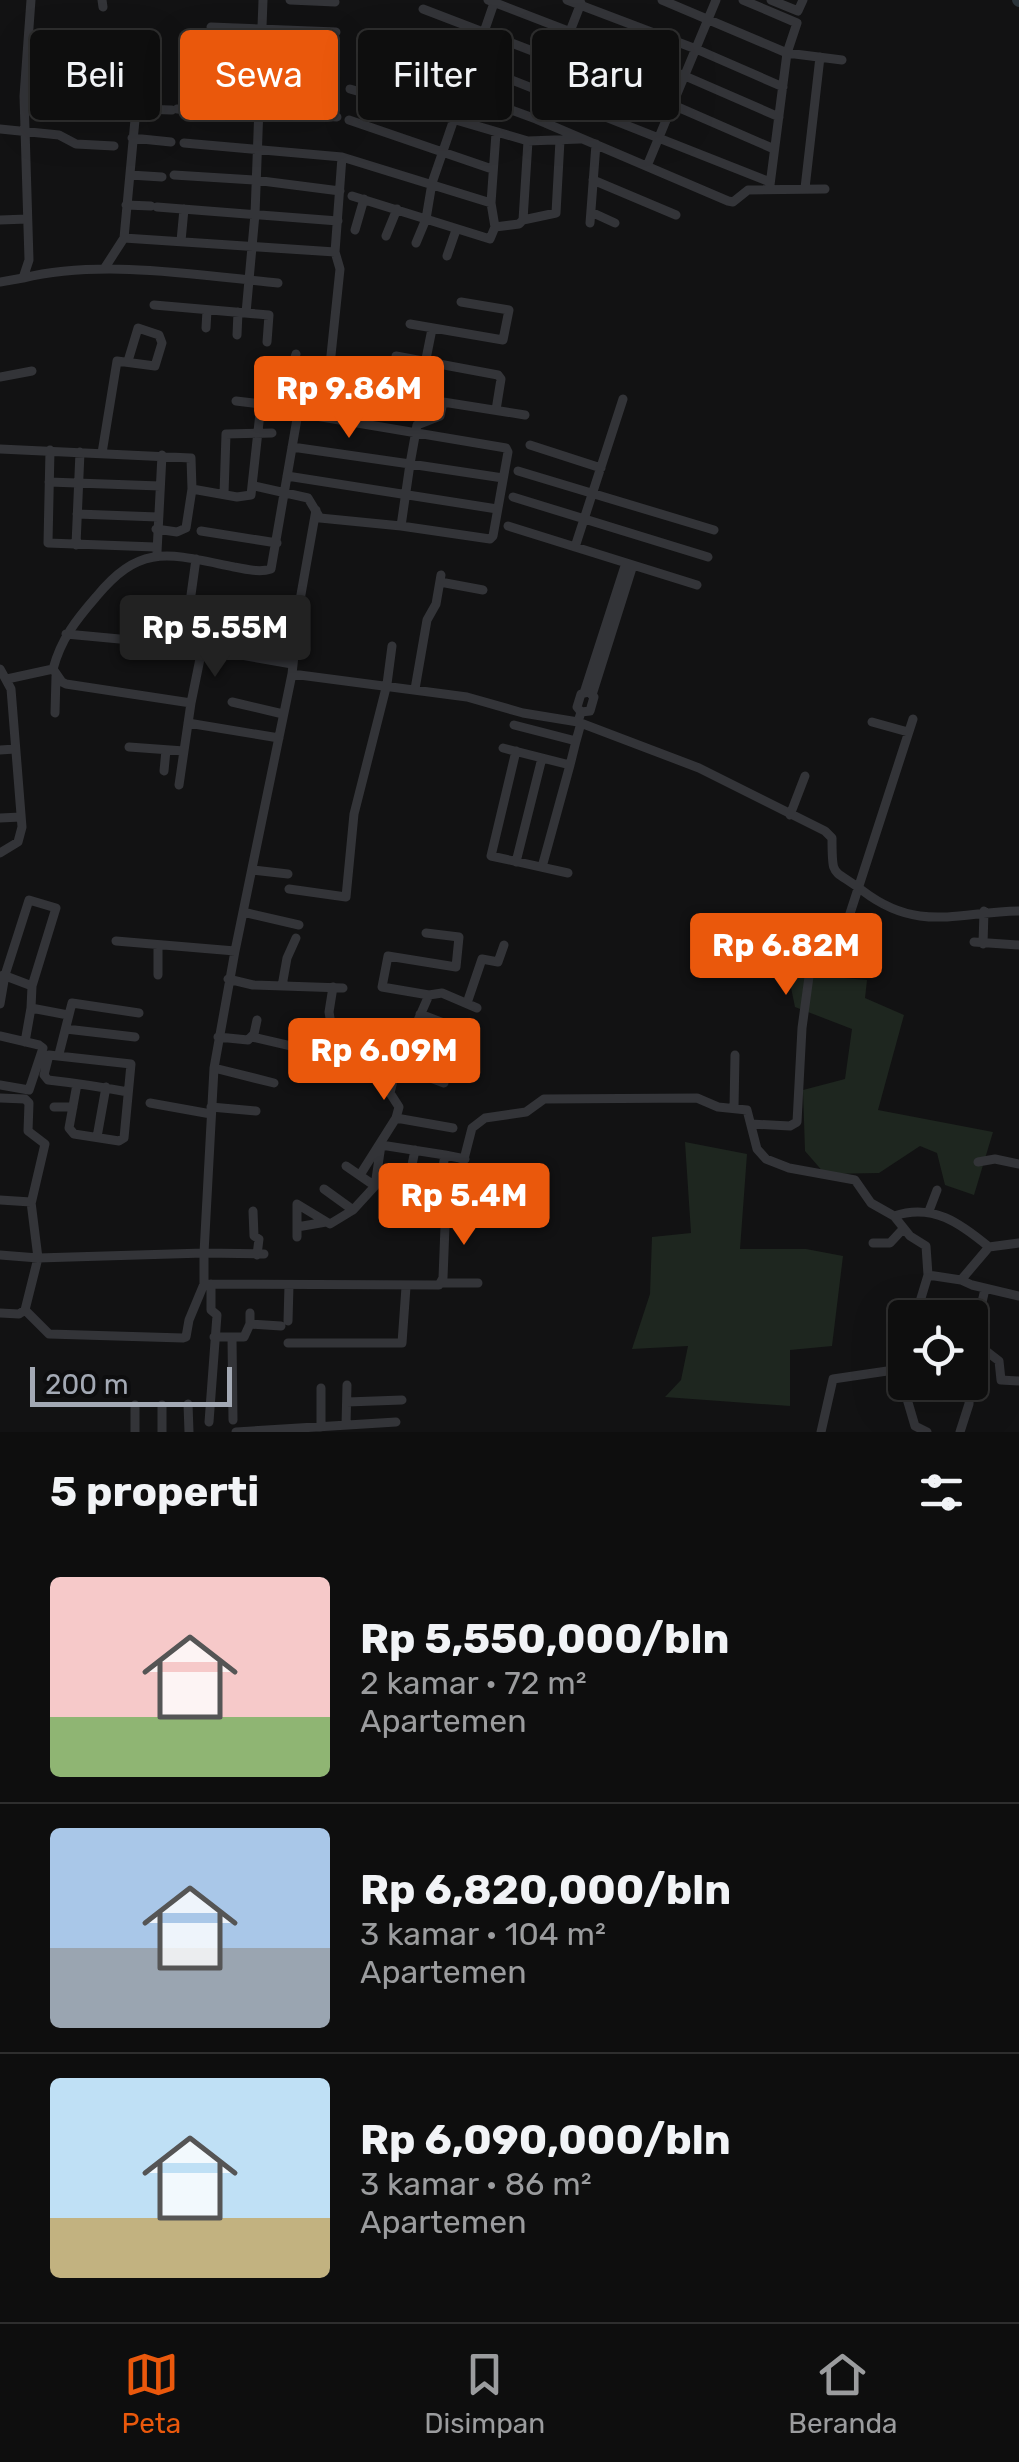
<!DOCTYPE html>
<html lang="id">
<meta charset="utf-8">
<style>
:root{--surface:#0e0e0e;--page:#1c1c1c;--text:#f1f3f6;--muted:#9b9c9e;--line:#2e2e2e;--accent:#ea580c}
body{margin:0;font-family:Rubik,sans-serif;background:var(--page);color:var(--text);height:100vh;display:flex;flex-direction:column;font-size:38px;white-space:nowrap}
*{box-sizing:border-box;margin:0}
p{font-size:32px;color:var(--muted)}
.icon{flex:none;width:55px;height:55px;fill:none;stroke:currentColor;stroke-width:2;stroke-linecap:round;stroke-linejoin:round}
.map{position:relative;height:1432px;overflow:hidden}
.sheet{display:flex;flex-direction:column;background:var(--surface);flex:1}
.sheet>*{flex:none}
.banner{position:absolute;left:30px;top:30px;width:960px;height:90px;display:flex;gap:20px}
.tools{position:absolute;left:888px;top:1300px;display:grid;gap:20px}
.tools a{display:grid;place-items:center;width:100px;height:100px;border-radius:10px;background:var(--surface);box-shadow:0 10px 40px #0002,0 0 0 2px var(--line);font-size:50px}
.scale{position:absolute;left:30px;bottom:25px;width:202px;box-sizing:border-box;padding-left:10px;border:5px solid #a3a9b4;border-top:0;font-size:28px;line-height:35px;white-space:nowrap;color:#a3a9b4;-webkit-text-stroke:8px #0d0d0e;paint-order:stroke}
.price{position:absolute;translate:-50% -85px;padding:0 22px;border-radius:10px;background:var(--accent);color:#fff;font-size:32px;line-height:65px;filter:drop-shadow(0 2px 5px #0008)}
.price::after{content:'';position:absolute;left:50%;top:60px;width:30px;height:22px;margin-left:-15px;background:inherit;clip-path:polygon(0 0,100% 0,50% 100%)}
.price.active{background:#222;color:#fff}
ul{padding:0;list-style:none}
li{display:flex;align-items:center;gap:30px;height:250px;padding:0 50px}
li+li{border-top:2px solid var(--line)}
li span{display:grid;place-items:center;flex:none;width:280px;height:200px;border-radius:10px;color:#555}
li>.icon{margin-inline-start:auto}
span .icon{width:120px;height:120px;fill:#fffc;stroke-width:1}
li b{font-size:42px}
h2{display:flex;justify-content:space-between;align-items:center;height:120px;padding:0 50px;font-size:42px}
.chip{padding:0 35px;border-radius:10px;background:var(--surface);box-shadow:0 10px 40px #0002,0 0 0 2px var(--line);font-size:35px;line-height:90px}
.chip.active{background:var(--accent);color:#fff}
.tab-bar{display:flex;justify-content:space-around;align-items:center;height:140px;border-top:2px solid var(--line);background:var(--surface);font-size:28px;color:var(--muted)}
.tab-bar a{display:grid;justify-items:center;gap:5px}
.tab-bar .active{color:var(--accent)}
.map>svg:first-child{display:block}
.green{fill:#1e261f}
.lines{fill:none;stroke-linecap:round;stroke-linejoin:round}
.river{stroke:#2a3339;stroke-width:12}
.minor{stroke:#333438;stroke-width:9}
</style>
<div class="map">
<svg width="1019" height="1432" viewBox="0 0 1019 1432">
<rect width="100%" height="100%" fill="#121213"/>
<path class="green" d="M 788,973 L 867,980 L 865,998 L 904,1015 L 878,1110 L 993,1132 L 974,1195 L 945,1185 L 937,1153 L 920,1146 L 879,1173 L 825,1174 L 805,1151 L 803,1090 L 845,1079 L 852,1029 L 795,1007 Z
M 685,1142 L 747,1154 L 740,1249 L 806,1249 L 843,1256 L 832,1346 L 790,1350 L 790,1406 L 665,1397 L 681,1380 L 688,1346 L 632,1349 L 650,1294 L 652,1237 L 691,1233 Z"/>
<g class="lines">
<path class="river" d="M 1018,0 L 1019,1"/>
<path class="minor" d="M 102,0 L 103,7
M 290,0 L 335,2
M 488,0 L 685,76 L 779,117
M 567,0 L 696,49 L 783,87
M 662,0 L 787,53 L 842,60
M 743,0 L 797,23 L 787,53 L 770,185
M 771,0 L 798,11 L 803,0
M 423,9 L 673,105 L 774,149
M 211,27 L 336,32
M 413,41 L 770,182
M 28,45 L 97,47
M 391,66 L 536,119 L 728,201 L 733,202 L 748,190 L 825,189
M 350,89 L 528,141 L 580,139
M 177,109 L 337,117
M 201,110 L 203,63 L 206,60 L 334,63
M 230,112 L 233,61
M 291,115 L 294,61
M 321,116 L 322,62
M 536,119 L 581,3
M 349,120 L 492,169
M 0,129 L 59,135 L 76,144 L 114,146
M 132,138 L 171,142
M 528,141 L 523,220 L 556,213 L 560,140
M 184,143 L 342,157 L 491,203
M 647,166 L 716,0
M 130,175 L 162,177
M 174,175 L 254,180 L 340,191
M 593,180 L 676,215
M 805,188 L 820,57
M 352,196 L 490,239 L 495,227 L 491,203 L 496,133
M 126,205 L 151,206
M 157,207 L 338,221
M 591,212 L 615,223
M 0,220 L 27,219
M 590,223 L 596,144
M 495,227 L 519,224 L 523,220
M 355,230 L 364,199
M 386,236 L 397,209
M 124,238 L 335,252
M 181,241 L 184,209
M 416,243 L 426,219 L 432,183 L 495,0
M 447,256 L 456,230
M 104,269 L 124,238 L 136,109 L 172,110
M 23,278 C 102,259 198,275 278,283
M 0,282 L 23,278 L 29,260 L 24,96 L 31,0
M 154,305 L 269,315 L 267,342
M 246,313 L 255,214 L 263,0
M 410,324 L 503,340 L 509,310 L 461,302
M 206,328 L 207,310
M 237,335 L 238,312
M 396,356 L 498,375 L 501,379 L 496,410
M 0,377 L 32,371
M 328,384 L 340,269 L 335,252 L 342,157
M 419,394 L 432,329
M 236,401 L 261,404 L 266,374 L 290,373 L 296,354
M 443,402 L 440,416 L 417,425 L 410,464 L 503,478
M 298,413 L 301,385 L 310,381 L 419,394 L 443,402 L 525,415
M 530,445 L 601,468
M 0,449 L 191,458 L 192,489 L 186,528 L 177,532 L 156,529
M 50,450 L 48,543 L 155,547
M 102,453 L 117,361 L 155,366 L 162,343 L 159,335 L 138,328 L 128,361
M 518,471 L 714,530
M 287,476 L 497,509
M 49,482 L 160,486
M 254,486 L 308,498 L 320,518 L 401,526
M 192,489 L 237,497 L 251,495 L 261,404 L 284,405
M 224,494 L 226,434 L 272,433
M 513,497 L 708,557
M 77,514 L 158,517
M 508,526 L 697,585
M 201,531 L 277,543
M 76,545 L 80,452
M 575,547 L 623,399
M 157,552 L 162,455
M 440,582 L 483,590
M 66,634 L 184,645 L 292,664
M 184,645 L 196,559
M 0,669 L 11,689 L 22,827 L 18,842 L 0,853
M 53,669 L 62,682 L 66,684 L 191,703 L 179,785
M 292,674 L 467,697 L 523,713 L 578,722 L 699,768 L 825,831 L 832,838 C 832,880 832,867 863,891 C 918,933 958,912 1019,911
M 7,679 L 53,669 C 61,639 76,620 96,597 C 141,542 170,554 234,567 C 246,569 259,573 271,569 L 298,413 L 506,448 L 508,452 L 493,536 L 490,539 L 401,526 L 410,464 L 292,447
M 415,689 L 427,620 L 436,604 L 441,575
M 584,693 L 626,563
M 592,695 L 633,565
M 232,702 L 283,714
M 191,703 L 202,649
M 55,713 L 56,676
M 578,722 L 581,712 L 577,707 L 581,694 L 589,692 L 594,697 L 590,711 L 581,712
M 872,722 L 908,732
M 188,723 L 279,738
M 514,725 L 576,741 L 581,723
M 129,747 L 184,751
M 503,748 L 570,765 L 576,741
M 0,750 L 15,749
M 516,751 L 491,856 L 568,873
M 164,771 L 166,750
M 790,815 L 805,776
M 0,818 L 21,817
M 516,862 L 542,758
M 542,867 L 570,765
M 253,870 L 288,874
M 289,889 L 346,897 L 354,814 L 387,684 L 392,646
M 243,912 L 299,925
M 426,933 L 459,937 L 456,967 L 388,956 L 382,987 L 429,995
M 116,941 L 235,951 L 292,674 L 300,600 L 316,510
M 974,942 L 1019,945
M 983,944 L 984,911
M 158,945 L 158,975
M 235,951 L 214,1068 L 204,1253 L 264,1254
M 3,975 L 32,986 L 31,1008 L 68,1015
M 228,979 L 253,985 L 343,988
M 282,986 L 287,958 L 296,938
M 467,1003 L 482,959 L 498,962 L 504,945
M 0,1004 L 5,975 L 29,900 L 56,908 L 32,986
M 66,1029 L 135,1037
M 0,1036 L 39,1045 L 43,1048 L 29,1090 L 0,1085
M 218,1037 L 248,1040 L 254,1034 L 257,1020
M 252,1037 L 330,1055 L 334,1042 L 329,1012 L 333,987
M 410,1037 L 460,1057 L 470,1033 L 420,1014
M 25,1042 L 31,1008
M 59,1054 L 72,1003 L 139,1013
M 398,1066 L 444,1083
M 214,1068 L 274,1083
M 77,1084 L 69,1128 L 74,1134 L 119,1141 L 124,1138 L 131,1064 L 49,1055 L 44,1075 L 48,1080 C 75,1083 101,1087 128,1092
M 0,1098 L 25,1099 L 29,1103 L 28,1131 L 45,1144 L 31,1204
M 150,1103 L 211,1114
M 54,1107 L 73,1107
M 211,1107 L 256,1111
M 734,1108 L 735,1055
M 396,1118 L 399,1107 L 390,1093 L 395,1073 L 429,995 L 442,993 L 477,1008
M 751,1124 L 790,1126 L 797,1122 L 802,1028 L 811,962 L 844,932 L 913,719
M 97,1137 L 106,1087
M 978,1162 L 995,1159 L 1019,1164
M 346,1166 L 375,1186 L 381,1145 L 445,1155
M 360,1175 L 396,1118 L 453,1128
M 410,1175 L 415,1150
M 441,1178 L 445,1155 L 465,1159
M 456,1178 L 513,1179
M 324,1189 L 353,1210 L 375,1186
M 0,1200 L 31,1202 L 38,1258 L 0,1255
M 253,1211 L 254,1236 L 259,1239 L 257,1255
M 929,1211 L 937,1190
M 894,1216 C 933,1203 960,1223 989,1247
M 297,1227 L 326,1222
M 297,1237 L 297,1204 L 330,1224 L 353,1210
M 873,1243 L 890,1243 L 903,1229
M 961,1280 L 972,1285 L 1019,1296
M 442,1283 L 478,1283
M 25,1310 L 49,1334 L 183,1338 L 186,1337 L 189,1320 L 204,1284
M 0,1313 L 19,1314 L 25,1310 L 38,1258 L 204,1253 L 204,1284 L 439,1285 L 443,1278 L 446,1201 L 462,1167 L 472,1128 L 485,1118 L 526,1112 L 544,1099 L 697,1098 L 718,1107 L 747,1110 L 757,1149 L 766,1159 L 789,1168 L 855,1180 L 871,1203 L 894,1216 L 910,1236 L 926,1246 L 928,1275
M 915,1318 L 928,1275 L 961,1280 L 989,1247 L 1019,1243
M 288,1321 L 289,1285
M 250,1324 L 281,1326
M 214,1337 L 244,1337 L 250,1324 L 250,1313
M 232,1338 L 233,1420
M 288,1343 L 402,1343 L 406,1287
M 972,1346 L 981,1347 L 999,1361 L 1001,1380 L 1019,1381
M 894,1370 L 902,1382 L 915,1426 L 927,1432
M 970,1382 L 972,1346 L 985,1289
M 321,1388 L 321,1427
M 347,1402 L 402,1400
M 188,1404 L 189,1432
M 162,1405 L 162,1432
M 209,1422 L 217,1315 L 211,1310 L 211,1284
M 346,1425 L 347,1385
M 135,1432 L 135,1405
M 236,1432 L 396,1422
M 821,1432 L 833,1379 L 894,1370 L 905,1343
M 960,1432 L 969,1404 L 970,1382"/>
</g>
</svg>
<div class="tools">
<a><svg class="icon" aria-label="locate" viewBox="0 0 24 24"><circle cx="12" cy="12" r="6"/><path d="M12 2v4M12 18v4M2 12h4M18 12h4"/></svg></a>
</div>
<div class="scale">200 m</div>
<b class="price" style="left:349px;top:441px">Rp 9.86M</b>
<b class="price active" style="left:215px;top:680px">Rp 5.55M</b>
<b class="price" style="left:786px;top:998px">Rp 6.82M</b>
<b class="price" style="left:384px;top:1103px">Rp 6.09M</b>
<b class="price" style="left:464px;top:1248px">Rp 5.4M</b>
<div class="banner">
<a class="chip">Beli</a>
<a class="chip active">Sewa</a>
<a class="chip">Filter</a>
<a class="chip">Baru</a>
</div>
</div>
<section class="sheet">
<h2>5 properti<svg class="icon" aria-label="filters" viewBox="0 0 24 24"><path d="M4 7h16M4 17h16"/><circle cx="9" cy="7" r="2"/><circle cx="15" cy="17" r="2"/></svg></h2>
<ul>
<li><span style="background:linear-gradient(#f6c9c9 70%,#8fb573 0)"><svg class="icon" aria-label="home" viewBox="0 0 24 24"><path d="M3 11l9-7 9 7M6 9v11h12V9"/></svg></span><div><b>Rp 5,550,000/bln</b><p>2 kamar · 72 m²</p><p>Apartemen</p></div></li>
<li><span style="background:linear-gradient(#a9c7e8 60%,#9aa5b1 0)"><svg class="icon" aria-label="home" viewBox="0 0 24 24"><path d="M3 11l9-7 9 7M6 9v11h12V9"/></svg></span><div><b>Rp 6,820,000/bln</b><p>3 kamar · 104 m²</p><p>Apartemen</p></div></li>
<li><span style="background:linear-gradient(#bfe0f5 70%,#c2b280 0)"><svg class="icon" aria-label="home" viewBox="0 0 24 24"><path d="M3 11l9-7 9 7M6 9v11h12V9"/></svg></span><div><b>Rp 6,090,000/bln</b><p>3 kamar · 86 m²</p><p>Apartemen</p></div></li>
</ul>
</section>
<nav class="tab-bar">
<a class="active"><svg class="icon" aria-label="map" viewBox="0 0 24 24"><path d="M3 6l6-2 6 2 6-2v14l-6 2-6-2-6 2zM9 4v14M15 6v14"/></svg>Peta</a>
<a><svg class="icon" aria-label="saved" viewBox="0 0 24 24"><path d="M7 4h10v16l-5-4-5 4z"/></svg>Disimpan</a>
<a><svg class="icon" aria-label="home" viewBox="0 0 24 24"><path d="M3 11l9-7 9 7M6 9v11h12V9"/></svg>Beranda</a>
</nav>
